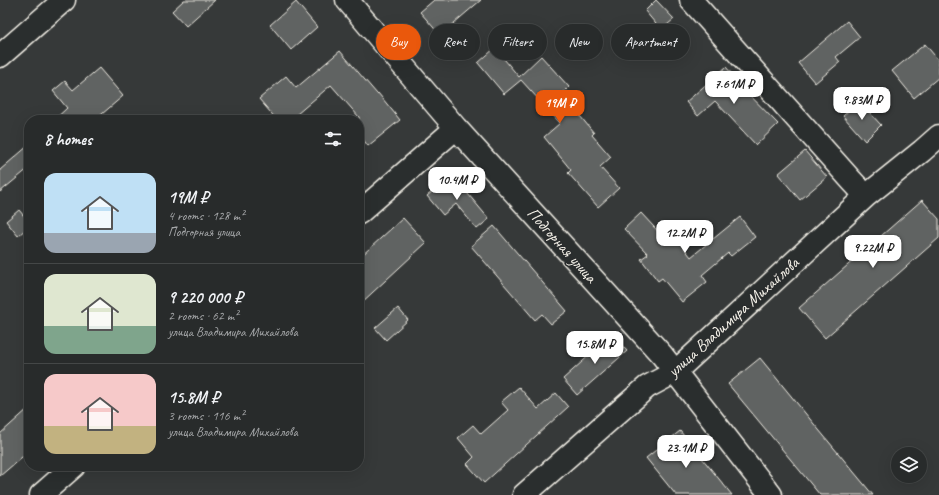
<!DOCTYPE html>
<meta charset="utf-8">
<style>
:root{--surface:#282b2b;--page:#343737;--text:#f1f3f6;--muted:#a5a7a9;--line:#444747;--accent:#ea580c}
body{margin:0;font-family:Caveat,sans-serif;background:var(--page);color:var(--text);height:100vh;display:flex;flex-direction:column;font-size:15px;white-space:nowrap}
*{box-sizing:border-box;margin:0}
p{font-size:13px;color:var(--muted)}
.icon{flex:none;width:22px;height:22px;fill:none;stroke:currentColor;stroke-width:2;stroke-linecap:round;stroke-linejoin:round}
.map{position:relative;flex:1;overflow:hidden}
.side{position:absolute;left:24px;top:115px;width:340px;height:356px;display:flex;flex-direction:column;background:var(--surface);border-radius:16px;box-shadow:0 4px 16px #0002,0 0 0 1px var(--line)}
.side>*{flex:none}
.banner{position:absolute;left:376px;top:24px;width:380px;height:36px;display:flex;gap:8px}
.controls{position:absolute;left:891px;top:447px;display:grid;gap:8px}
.controls a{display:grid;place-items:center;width:36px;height:36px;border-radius:50%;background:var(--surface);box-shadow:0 4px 16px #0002,0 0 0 1px var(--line);font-size:20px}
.price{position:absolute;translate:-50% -34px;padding:0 9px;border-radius:8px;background:#fff;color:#222;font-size:13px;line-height:26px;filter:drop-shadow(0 1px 2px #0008)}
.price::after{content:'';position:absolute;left:50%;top:24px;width:12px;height:9px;margin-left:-6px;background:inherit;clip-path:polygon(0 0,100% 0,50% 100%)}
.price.active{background:var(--accent);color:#fff}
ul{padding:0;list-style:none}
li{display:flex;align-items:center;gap:12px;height:100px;padding:0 20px}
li+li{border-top:1px solid var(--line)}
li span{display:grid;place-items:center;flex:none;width:112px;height:80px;border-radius:12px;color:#555}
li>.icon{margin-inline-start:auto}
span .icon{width:48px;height:48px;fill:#fffc;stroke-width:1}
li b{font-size:17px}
h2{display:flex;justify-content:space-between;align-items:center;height:48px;padding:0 20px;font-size:17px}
.tag{padding:0 14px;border-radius:18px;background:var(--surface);box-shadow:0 4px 16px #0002,0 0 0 1px var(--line);font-size:14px;line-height:36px}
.tag.active{background:var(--accent);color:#fff}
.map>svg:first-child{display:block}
.building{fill:#616362;stroke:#f4f1e8}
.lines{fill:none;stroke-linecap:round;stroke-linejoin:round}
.minor-casing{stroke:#f4f1e8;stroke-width:25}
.minor{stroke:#2a2d2e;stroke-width:22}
.labels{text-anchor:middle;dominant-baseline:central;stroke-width:3;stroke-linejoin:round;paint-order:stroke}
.street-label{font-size:17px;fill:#f4f1e8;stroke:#2a2d2e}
</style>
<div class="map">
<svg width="939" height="495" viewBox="0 0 939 495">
<rect width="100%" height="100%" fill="#363939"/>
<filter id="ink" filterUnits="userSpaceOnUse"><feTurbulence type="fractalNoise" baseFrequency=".025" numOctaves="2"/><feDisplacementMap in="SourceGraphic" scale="8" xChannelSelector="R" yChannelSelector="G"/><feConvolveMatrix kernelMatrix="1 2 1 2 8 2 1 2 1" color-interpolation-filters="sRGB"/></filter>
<g filter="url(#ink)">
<path class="building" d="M 184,0 L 215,0 L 186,26 L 172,11 Z
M 434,0 L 481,0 L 440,35 L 420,12 Z
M 656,0 L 674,19 L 661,30 L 645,11 Z
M 296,2 L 317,27 L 291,50 L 270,25 Z
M 847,21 L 860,37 L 836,57 L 840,62 L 815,83 L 798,63 Z
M 925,44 L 939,61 L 939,77 L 914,98 L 892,71 Z
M 495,48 L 519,77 L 541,56 L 569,87 L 562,94 L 594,133 L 592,135 L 611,157 L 600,167 L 619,188 L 598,207 L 568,173 L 571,170 L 544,137 L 560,123 L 521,80 L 504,94 L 478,63 Z
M 340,51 L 377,94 L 378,93 L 400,120 L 368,146 L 359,134 L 359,117 L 331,85 L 290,120 L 277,120 L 259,99 L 286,76 L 296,88 Z
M 726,67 L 738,81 L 737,82 L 778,124 L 756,145 L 715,101 L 698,116 L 686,102 Z
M 99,68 L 123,96 L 95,120 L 54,120 L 67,108 L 53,91 L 65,81 L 73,90 Z
M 859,101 L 881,125 L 865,141 L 843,116 Z
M 29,145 L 29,168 L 0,192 L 0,170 Z
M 805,151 L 827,177 L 800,200 L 778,174 Z
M 452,175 L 489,219 L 477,229 L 456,204 L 443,215 L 427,196 Z
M 922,200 L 939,219 L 939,238 L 825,338 L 799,308 Z
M 19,210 L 29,222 L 29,226 L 18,236 L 6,221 Z
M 641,213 L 666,240 L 673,234 L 691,257 L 740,217 L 755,237 L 731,256 L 728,253 L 702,275 L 707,282 L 682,302 L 662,278 L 658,281 L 641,259 L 648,254 L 624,229 Z
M 403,218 L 426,243 L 359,305 L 359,258 Z
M 494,226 L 567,311 L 551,324 L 542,314 L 535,320 L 471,246 Z
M 398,308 L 408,320 L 386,340 L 375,328 Z
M 612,335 L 627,351 L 577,395 L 563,379 Z
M 760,358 L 814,424 L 873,495 L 820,495 L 728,384 Z
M 519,387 L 538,409 L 556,393 L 568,407 L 484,483 L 467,464 L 474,457 L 458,438 L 473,425 L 481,434 L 508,410 L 501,402 Z
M 29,408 L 29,451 L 0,476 L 0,434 Z
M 680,431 L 732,495 L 676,495 L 646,458 Z"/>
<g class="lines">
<defs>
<path id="minor" d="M 347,0 L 456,128 L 662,355 L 771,495
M 691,0 L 852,181 L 866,196
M 0,56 L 64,0
M 359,213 L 456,128
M 41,495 L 74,466
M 524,495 L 647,387 L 675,372 L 866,196 L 922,151 L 939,136"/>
</defs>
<use href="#minor" class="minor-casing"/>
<use href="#minor" class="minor"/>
</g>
</g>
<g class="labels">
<g class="street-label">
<text transform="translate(562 245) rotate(48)">Подгорная улица</text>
<text transform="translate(733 317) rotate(-42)">улица Владимира Михайлова</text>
</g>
</g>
</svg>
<div class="controls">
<a><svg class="icon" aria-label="layers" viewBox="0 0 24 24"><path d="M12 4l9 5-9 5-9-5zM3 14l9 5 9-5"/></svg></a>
</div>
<b class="price" style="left:734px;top:105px">7.61M ₽</b>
<b class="price" style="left:862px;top:121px">9.83M ₽</b>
<b class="price active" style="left:560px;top:124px">19M ₽</b>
<b class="price" style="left:457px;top:201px">10.4M ₽</b>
<b class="price" style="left:685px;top:254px">12.2M ₽</b>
<b class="price" style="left:873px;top:269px">9.22M ₽</b>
<b class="price" style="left:595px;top:365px">15.8M ₽</b>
<b class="price" style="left:686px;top:469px">23.1M ₽</b>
<div class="banner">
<a class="tag active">Buy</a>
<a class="tag">Rent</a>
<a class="tag">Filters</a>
<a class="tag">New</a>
<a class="tag">Apartment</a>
</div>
<section class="side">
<h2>8 homes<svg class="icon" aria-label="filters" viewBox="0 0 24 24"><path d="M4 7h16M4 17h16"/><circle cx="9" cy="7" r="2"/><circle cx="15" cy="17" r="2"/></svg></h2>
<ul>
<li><span style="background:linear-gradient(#bfe0f5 75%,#9aa5b1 0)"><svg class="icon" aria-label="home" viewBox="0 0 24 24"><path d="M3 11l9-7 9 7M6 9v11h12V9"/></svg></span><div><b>19M ₽</b><p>4 rooms · 128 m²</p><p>Подгорная улица</p></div></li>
<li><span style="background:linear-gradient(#dfe7d0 65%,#7fa58c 0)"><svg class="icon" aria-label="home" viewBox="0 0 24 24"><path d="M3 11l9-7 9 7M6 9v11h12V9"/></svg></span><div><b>9 220 000 ₽</b><p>2 rooms · 62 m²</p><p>улица Владимира Михайлова</p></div></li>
<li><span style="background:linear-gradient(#f6c9c9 65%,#c2b280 0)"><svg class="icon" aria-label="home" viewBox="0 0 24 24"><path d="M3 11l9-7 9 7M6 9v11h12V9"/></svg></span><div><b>15.8M ₽</b><p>3 rooms · 116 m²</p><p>улица Владимира Михайлова</p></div></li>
</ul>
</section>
</div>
